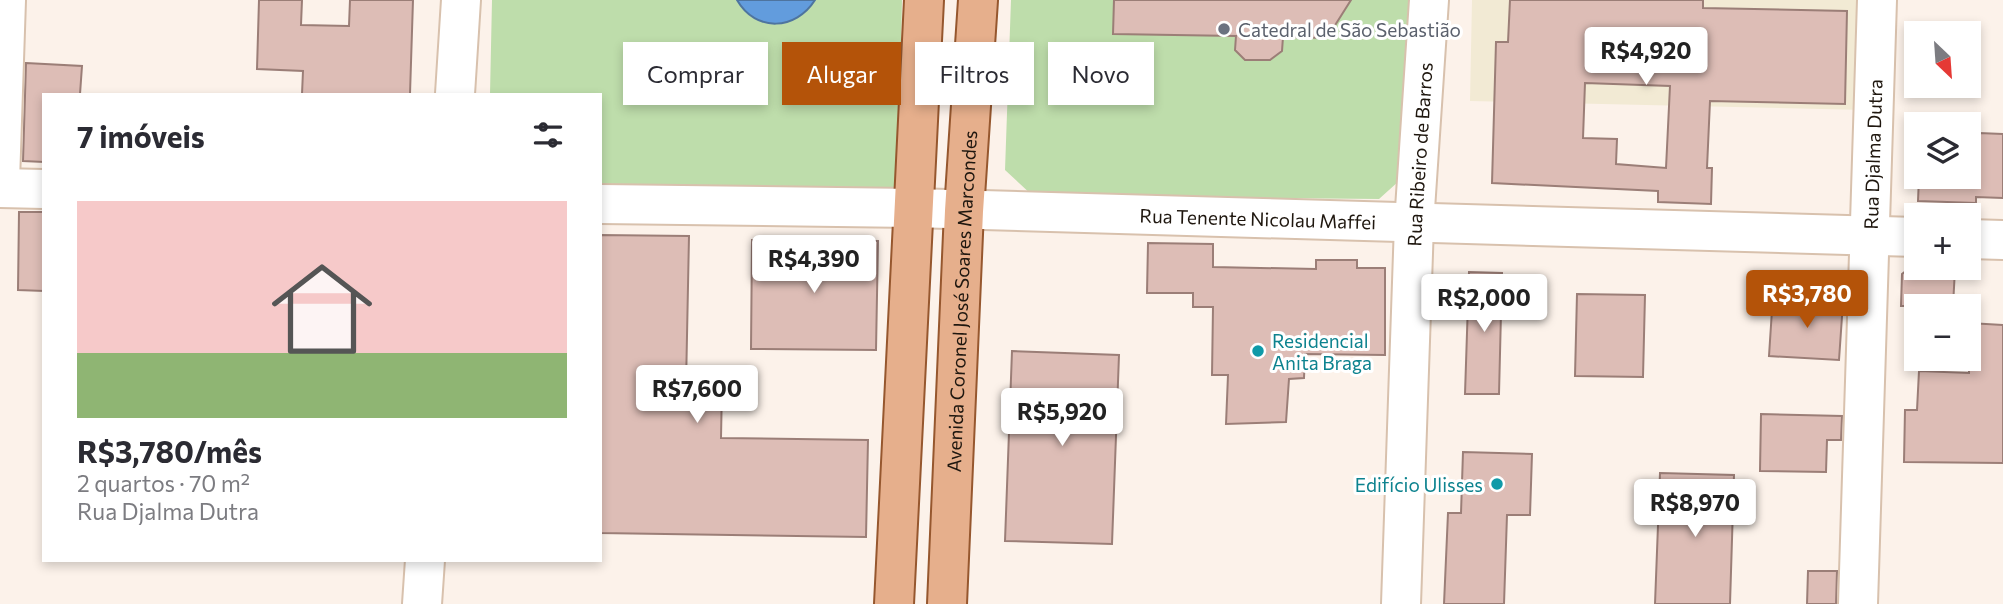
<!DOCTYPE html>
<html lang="pt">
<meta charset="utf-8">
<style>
:root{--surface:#fff;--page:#f2f2f3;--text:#2b2b33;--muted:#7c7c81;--accent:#b45309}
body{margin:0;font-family:Commissioner,sans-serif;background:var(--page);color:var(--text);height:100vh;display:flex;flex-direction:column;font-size:26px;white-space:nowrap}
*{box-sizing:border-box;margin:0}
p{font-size:23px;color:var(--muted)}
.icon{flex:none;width:38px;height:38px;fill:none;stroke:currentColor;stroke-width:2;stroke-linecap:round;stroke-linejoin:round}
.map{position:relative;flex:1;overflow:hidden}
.side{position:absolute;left:42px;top:93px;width:560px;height:469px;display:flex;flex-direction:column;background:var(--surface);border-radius:0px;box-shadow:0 4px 10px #0003}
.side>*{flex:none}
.top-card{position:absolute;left:623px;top:42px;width:665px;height:63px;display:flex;gap:14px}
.needle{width:46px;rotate:155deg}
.buttons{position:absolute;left:1904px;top:21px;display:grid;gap:14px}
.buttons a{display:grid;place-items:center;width:77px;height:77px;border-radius:0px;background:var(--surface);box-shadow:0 4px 10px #0003;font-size:35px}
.price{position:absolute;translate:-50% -60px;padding:0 16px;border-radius:7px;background:#fff;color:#222;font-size:23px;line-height:46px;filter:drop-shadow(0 2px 4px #0008)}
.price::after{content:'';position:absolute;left:50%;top:42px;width:21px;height:16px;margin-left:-10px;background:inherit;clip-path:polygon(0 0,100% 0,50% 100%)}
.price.active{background:var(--accent);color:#fff}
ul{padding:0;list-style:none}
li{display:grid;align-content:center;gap:14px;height:371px;padding:0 35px}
li span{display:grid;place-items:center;height:217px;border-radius:0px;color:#555}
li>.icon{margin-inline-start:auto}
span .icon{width:126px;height:126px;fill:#fffc;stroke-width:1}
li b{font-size:30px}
h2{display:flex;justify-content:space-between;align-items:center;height:84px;padding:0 35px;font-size:30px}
.tag{padding:0 24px;border-radius:0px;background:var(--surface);box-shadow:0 4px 10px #0003;font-size:24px;line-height:63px}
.tag.active{background:var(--accent);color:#fff}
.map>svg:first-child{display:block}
.education{fill:#f2ead4}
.green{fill:#beddab}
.water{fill:#629cdd;stroke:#4e749f;stroke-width:2}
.building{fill:#ddbdb6;stroke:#9b7e77;stroke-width:2;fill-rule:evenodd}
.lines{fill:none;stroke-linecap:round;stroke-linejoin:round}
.minor-casing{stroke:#d8c1ad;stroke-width:42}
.major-casing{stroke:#96572e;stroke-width:42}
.minor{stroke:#fff;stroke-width:38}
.major{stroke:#e6af8c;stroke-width:38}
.worship-dot{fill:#6b7280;stroke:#fff;stroke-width:2.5}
.culture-dot{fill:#0f9aa8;stroke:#fff;stroke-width:2.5}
.labels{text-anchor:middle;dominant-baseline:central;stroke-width:6;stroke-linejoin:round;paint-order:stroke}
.worship-label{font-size:19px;fill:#5b616d;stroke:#fff;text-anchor:start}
.street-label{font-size:19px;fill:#1f170f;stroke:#fff}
.culture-label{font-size:19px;fill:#0d838f;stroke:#fff;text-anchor:start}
</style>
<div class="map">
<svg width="2003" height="604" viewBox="0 0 2003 604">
<rect width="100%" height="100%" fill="#fcf2ea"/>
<path class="education" d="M 1472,0 L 1868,0 L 1865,110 L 1470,101 Z"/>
<path class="green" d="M 492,0 L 902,0 L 898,192 L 600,187 L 600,94 L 490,94 Z
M 1011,0 L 1415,0 L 1409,172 L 1379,199 L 1033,196 L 1005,170 Z"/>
<path class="water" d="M 737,0 L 815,0 C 796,30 756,33 737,0 Z"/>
<path class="building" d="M 259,0 L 302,0 L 301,25 L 349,26 L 350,0 L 413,0 L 410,94 L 302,94 L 303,71 L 257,69 Z
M 1114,0 L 1351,0 L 1327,38 L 1283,37 L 1282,51 L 1270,60 L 1245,60 L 1235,50 L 1236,36 L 1113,34 Z
M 1510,0 L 1703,0 L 1703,8 L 1847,11 L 1845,104 L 1710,101 L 1707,168 L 1712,168 L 1711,204 L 1658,202 L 1658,191 L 1492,183 L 1496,42 L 1508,42 ZM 1585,83 L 1670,86 L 1666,168 L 1616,164 L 1617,139 L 1583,138 Z
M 837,53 L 899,54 L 897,101 L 836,99 Z
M 26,63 L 82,66 L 80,94 L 44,94 L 44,162 L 23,161 Z
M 1979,133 L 2003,134 L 2003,198 L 1976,197 L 1976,203 L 1918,201 L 1919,177 L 1969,177 L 1969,146 L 1978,146 Z
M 19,212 L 44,212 L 44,291 L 18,290 Z
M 600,235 L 689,236 L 686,386 L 722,387 L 721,438 L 868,440 L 866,537 L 600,533 Z
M 752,240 L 878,241 L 876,350 L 751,349 Z
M 1148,243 L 1213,244 L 1213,267 L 1316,269 L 1316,260 L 1357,260 L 1357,268 L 1385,268 L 1385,355 L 1305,354 L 1304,378 L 1289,379 L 1286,422 L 1226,424 L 1228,375 L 1212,375 L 1213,307 L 1193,307 L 1193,293 L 1147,293 Z
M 1911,267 L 1955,269 L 1953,306 L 1901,306 L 1902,274 Z
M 1469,272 L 1502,273 L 1499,394 L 1465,394 Z
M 1577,294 L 1645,295 L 1643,377 L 1575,376 Z
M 1787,299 L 1843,302 L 1839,360 L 1769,356 L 1772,310 L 1786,311 Z
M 1969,323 L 2003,325 L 2003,463 L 1904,462 L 1905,410 L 1917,410 L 1919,371 L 1969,373 Z
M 1012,351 L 1119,355 L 1112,544 L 1005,541 Z
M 1761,414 L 1842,416 L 1841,440 L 1827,440 L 1826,472 L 1760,471 Z
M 1463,452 L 1532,454 L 1530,515 L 1507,515 L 1504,604 L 1444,604 L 1448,513 L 1461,513 Z
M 1660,473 L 1734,475 L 1730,604 L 1655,604 Z
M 1808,571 L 1837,571 L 1836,604 L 1807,604 Z"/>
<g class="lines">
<defs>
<g id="minor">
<path d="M 455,94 L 461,0"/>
<path d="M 0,181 L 6,0"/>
<path d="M 0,188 L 44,189"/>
<path id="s1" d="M 600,204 L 913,208 L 1916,237"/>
<path d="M 1969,239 L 2003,240"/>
<path d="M 422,604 L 425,560"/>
<path id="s2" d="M 1401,604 L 1414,224 L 1429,0"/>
<path id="s3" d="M 1858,604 L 1877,0"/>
</g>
<g id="major">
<path d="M 894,604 L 924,0"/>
<path id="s4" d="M 947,604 L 964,211 L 978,0"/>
</g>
</defs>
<use href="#minor" class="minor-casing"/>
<use href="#major" class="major-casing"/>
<use href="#minor" class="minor"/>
<use href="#major" class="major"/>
</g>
<circle class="worship-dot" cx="1224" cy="29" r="7"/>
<g class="culture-dot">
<circle cx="1258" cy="351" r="7"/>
<circle cx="1497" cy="484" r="7"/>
</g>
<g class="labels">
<g class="worship-label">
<text x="1238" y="29">Catedral de São Sebastião</text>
</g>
<g class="street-label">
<text stroke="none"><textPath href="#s2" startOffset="450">Rua Ribeiro de Barros</textPath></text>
<text stroke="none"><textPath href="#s3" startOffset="450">Rua Djalma Dutra</textPath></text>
<text stroke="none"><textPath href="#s1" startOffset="658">Rua Tenente Nicolau Maffei</textPath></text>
<text stroke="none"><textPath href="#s4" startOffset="303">Avenida Coronel José Soares Marcondes</textPath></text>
</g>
<g class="culture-label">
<text x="1272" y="340">Residencial<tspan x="1272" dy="22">Anita Braga</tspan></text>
<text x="1483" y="484" text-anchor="end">Edifício Ulisses</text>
</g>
</g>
</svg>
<div class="buttons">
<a><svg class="needle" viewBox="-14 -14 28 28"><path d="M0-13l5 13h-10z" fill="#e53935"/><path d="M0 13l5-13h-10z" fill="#7c7c81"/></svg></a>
<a><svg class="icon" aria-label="layers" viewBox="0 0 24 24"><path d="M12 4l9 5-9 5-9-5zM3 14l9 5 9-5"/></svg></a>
<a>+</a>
<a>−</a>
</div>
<b class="price" style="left:1646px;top:87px">R$4,920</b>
<b class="price" style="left:814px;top:295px">R$4,390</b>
<b class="price active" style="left:1807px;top:330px">R$3,780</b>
<b class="price" style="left:1484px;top:334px">R$2,000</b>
<b class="price" style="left:697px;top:425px">R$7,600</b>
<b class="price" style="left:1062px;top:448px">R$5,920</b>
<b class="price" style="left:1695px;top:539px">R$8,970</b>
<div class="top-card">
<a class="tag">Comprar</a>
<a class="tag active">Alugar</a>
<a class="tag">Filtros</a>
<a class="tag">Novo</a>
</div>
<section class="side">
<h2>7 imóveis<svg class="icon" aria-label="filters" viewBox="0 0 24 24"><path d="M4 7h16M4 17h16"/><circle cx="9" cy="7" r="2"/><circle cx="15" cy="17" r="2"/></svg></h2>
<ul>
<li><span style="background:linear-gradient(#f6c9c9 70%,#8fb573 0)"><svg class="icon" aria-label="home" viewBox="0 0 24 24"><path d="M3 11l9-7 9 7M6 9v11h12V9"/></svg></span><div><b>R$3,780/mês</b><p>2 quartos · 70 m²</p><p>Rua Djalma Dutra</p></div></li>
</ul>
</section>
</div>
